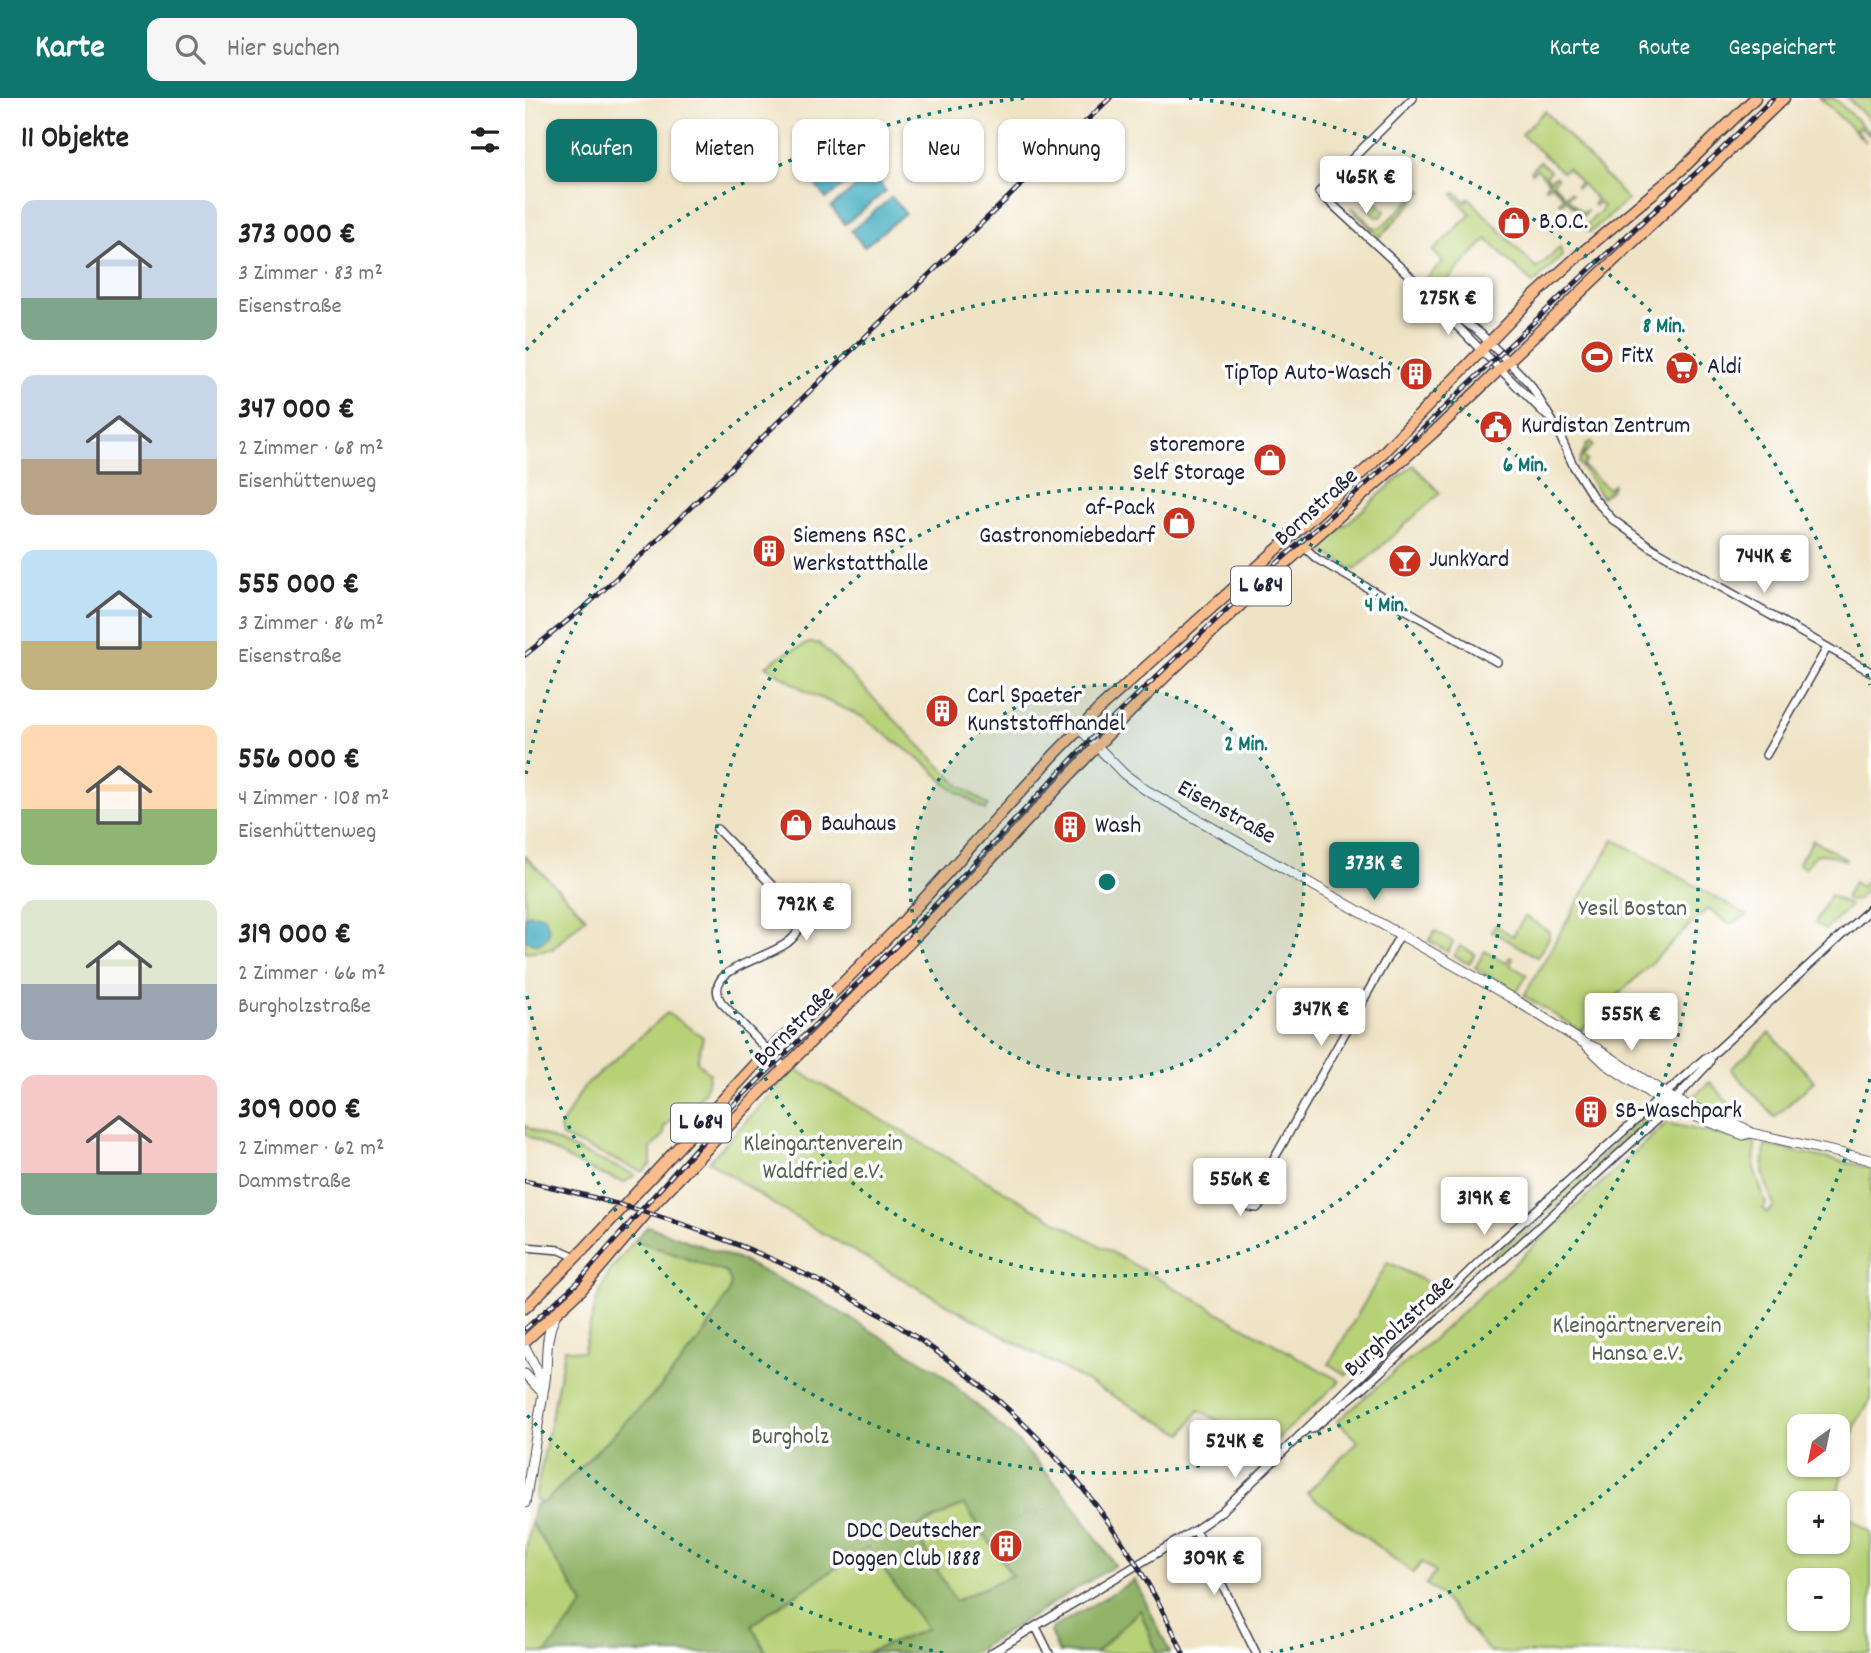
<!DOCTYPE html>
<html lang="de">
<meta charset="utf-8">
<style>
:root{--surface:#fff;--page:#f6f6f6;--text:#222;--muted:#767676;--accent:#0f766e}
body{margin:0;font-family:Dekko,sans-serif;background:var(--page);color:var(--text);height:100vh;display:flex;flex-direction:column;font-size:26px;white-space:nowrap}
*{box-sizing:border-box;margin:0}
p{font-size:23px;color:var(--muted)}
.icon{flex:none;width:38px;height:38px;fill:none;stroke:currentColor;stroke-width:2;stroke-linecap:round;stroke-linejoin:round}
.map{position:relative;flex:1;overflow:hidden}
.side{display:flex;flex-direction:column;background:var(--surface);width:525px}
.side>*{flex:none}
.guide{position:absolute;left:21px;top:21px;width:665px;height:63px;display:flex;gap:14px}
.needle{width:46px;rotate:213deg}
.buttons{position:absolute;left:1262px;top:1316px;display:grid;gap:14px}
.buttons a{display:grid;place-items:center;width:63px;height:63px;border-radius:14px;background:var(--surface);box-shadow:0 2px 5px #0004;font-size:35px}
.price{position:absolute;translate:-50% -60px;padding:0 16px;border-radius:7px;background:#fff;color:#222;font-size:23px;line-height:46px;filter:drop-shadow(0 2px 4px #0008)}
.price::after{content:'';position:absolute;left:50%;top:42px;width:21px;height:16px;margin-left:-10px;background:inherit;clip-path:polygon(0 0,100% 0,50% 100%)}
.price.active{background:var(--accent);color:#fff}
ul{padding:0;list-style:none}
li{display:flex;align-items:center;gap:21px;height:175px;padding:0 21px}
li span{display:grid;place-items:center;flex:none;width:196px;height:140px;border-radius:14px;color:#555}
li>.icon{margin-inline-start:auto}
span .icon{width:84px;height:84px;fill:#fffc;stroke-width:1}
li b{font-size:30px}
h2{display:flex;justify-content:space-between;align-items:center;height:84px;padding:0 21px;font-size:30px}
.pill{padding:0 24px;border-radius:14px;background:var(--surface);box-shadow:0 2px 5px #0004;font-size:24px;line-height:63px}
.pill.active{background:var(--accent);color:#fff}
header{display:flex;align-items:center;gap:42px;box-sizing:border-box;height:98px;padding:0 35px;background:var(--accent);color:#fff}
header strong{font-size:33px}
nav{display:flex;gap:38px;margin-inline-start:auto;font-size:24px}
.search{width:490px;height:63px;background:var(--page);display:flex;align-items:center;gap:18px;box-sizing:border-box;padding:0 24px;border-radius:14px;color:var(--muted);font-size:26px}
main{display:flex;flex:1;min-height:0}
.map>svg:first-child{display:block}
.green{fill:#b7d177;stroke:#6c7a59;stroke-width:2;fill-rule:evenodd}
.forest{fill:#91b368;stroke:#5a6a52;stroke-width:2;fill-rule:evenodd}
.water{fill:#3eaabe;stroke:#30667c;stroke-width:2}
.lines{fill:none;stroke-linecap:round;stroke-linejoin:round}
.minor-casing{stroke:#413f50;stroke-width:10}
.tertiary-casing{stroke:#413f50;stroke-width:11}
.primary-casing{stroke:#413f50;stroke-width:13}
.minor{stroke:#fff;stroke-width:7}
.tertiary{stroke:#fff;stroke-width:9}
.primary{stroke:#fabc8b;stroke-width:10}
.rail-casing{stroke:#22223b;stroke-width:5}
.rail{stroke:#fff;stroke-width:2.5;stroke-dasharray:8;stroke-linecap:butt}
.ring{fill:none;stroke:#0f766e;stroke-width:3.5;stroke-dasharray:3.5 7}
.labels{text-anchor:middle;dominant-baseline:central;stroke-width:7;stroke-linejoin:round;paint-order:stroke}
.shield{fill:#fff;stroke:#646476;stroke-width:2}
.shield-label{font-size:23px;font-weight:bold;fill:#22223b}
.poi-label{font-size:24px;fill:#22223b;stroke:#fff;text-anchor:start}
.street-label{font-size:24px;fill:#22223b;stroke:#fff}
.park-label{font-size:24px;fill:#565f50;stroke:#fff}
.centre{fill:#0f766e;stroke:#fff;stroke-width:3.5}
.ring-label{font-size:21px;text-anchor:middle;font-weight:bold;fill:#0f766e;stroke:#fff;stroke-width:7;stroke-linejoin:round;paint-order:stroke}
</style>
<header>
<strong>Karte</strong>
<div class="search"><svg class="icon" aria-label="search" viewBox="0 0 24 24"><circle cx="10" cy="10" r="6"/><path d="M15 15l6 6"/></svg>Hier suchen</div>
<nav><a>Karte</a><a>Route</a><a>Gespeichert</a></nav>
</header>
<main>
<section class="side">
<h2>11 Objekte<svg class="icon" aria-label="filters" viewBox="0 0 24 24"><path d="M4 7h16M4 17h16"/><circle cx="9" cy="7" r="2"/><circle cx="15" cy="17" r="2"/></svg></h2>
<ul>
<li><span style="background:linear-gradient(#c9d6e8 70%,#7fa58c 0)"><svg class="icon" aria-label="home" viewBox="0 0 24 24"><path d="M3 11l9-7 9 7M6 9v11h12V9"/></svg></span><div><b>373 000 €</b><p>3 Zimmer · 83 m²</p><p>Eisenstraße</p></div></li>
<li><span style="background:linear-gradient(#c9d6e8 60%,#b9a48a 0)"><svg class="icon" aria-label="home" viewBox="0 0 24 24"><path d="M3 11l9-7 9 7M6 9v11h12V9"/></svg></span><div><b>347 000 €</b><p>2 Zimmer · 68 m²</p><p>Eisenhüttenweg</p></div></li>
<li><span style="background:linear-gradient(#bfe0f5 65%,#c2b280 0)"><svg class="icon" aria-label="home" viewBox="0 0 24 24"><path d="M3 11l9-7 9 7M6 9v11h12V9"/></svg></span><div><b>555 000 €</b><p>3 Zimmer · 86 m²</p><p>Eisenstraße</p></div></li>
<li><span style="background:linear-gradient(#ffd9b3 60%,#8fb573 0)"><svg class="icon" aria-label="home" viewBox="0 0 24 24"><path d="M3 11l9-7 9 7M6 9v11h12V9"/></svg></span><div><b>556 000 €</b><p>4 Zimmer · 108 m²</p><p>Eisenhüttenweg</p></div></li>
<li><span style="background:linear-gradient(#dfe7d0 60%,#9aa5b1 0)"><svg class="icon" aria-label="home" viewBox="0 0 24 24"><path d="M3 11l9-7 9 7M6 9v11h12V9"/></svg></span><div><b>319 000 €</b><p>2 Zimmer · 66 m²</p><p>Burgholzstraße</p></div></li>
<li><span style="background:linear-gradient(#f6c9c9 70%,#7fa58c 0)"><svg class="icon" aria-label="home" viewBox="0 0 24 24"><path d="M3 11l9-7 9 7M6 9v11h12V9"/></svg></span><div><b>309 000 €</b><p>2 Zimmer · 62 m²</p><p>Dammstraße</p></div></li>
</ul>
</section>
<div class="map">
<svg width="1346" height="1555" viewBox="0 0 1346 1555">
<rect width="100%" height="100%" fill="#fff"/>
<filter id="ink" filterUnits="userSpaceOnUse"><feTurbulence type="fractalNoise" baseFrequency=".0143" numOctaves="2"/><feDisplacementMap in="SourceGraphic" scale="14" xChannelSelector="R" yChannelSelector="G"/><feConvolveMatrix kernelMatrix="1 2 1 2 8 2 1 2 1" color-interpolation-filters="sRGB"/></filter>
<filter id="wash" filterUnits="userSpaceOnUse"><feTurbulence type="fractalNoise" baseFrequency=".00686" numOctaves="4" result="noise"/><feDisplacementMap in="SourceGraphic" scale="28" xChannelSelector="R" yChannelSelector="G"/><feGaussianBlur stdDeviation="1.57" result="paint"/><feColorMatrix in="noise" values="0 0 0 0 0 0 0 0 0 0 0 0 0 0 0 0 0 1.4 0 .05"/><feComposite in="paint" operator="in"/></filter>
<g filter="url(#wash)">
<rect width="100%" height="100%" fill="#efe3c5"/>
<path class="green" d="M 1295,0 L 1309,0 L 1346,36 L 1346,38 L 1334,29 L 1331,32 L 1341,44 Z
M 1322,0 L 1346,0 L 1346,23 Z
M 1020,13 L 1103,102 L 1065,134 L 1060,131 L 1061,127 L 1075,114 L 1078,108 L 1074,104 L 1069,108 L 1068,106 L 1072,102 L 1057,86 L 1052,90 L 1051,88 L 1055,84 L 1042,70 L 1037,74 L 996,36 Z
M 837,62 L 844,69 L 813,99 L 807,94 L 807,91 Z
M 1015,63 L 1025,73 L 1021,77 L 1025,82 L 1030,78 L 1032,80 L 1028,85 L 1040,98 L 1045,94 L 1047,96 L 1042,100 L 1057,115 L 1063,112 L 1054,122 L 1051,121 L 1055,116 L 1041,101 L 1036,106 L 1034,104 L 1039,99 L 1026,86 L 1021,90 L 1019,88 L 1024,84 L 1012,71 L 1007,75 L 1006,72 Z
M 896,92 L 898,93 L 855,139 L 825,110 L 829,110 L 848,129 L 855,130 Z
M 931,94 L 940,104 L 944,100 L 1012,171 L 1035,149 L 1037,158 L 1008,186 L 962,141 L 921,184 L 925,188 L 917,195 L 901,181 L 918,164 L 908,153 L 946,116 L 928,97 Z
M 848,100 L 860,113 L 856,119 L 851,119 L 843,110 L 843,105 Z
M 962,196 L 964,198 L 955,208 L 959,213 L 957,227 L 943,217 Z
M 1066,344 L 1068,347 L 1058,358 L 1062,363 L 1058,368 L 1083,391 L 1088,387 L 1087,391 L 1077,399 L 1054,365 L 1062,345 Z
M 888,367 L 915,395 L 830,472 L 797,453 L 798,447 Z
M 284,545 L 294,545 L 434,687 L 463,707 L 460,712 L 422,687 L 406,670 L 336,618 L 284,595 L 241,568 L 257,557 Z
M 1089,741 L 1223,818 L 1204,826 L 1183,810 L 1056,933 L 999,898 Z
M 1288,742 L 1321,761 L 1321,762 C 1301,759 1293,746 1280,770 L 1273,766 Z
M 0,758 L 61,819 L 27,851 L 0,854 L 0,842 L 12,846 L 22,839 L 5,816 L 0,819 Z
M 1342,780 L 1346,780 L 1346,788 L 1332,802 L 1324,803 L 1320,800 L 1329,784 L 1337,789 Z
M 1305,797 L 1325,808 L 1300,832 L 1290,825 Z
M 1000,818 L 1024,834 L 1024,840 L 1012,859 L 966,833 L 970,827 L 988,838 Z
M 910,833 L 928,844 L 923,854 L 904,843 Z
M 935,848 L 950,856 L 944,866 L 929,858 Z
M 960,853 L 981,865 L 985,859 L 988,861 L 985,867 L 1002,877 L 992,894 L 950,870 Z
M 142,915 L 178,939 L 172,963 L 185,976 L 179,995 L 168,1006 L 160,1008 L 139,1029 L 139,1037 L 126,1050 L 126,1066 L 118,1074 L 37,1039 L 35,1030 L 58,990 Z
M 1245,935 L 1289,983 L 1250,1019 L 1206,971 Z
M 270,971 L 503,1107 L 815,1283 L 746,1347 L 734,1346 L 674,1312 L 658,1336 L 476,1237 L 320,1148 L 254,1110 L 184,1063 Z
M 1185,984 L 1220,1023 L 1221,1023 L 1169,1002 L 1168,999 Z
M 1123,1015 L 1129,1019 L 855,1270 L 853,1269 L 852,1266 Z
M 1141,1025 L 1230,1045 L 1229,1071 L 1241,1106 L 1238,1111 L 1242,1115 L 1249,1108 L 1238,1075 L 1240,1047 L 1346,1070 L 1346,1302 L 1331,1325 L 1314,1388 L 1312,1405 L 1274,1405 L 1274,1444 L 1312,1444 L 1313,1411 L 1346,1435 L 1346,1555 L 966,1555 L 915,1497 L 901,1486 L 910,1475 L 897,1464 L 888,1475 L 782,1395 L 833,1343 L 812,1323 L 906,1243 ZM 1312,1328 L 1312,1367 L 1274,1367 L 1274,1328 ZM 1274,1482 L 1312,1482 L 1312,1521 L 1274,1521 Z
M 0,1028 C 35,1047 74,1061 110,1077 L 100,1084 C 64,1075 32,1055 0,1036 Z
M 734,1085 L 737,1087 L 734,1101 L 730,1105 L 724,1103 L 721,1098 Z
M 110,1142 L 202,1175 L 206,1184 L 204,1195 L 178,1238 L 135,1290 L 20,1404 L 15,1405 L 10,1401 L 40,1251 L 58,1254 L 71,1205 L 84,1174 Z
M 863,1164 L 914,1191 L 821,1277 L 804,1266 Z
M 439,1406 L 487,1478 L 430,1504 L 389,1431 Z
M 6,1425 L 59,1506 L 21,1555 L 0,1555 L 0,1456 Z
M 342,1449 L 403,1532 L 341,1555 L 242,1555 L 225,1528 Z
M 615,1512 L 632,1555 L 570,1555 Z"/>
<path class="forest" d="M 123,1128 L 217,1163 L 291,1200 L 412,1272 L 493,1344 L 517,1370 L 543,1399 L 590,1467 L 447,1555 L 341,1555 L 402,1531 L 342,1449 L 226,1527 L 242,1555 L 21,1555 L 59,1506 L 6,1425 L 10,1406 L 20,1404 L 135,1290 L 178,1238 L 204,1195 L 206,1184 L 202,1175 L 110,1142 ZM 439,1406 L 487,1477 L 430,1503 L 389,1431 Z
M 610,1482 L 645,1555 L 632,1555 L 615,1512 L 570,1555 L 534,1555 L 525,1534 L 528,1530 Z"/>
<path class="water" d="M 329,51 L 343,69 L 301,101 L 288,84 Z
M 347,76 L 361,93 L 320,126 L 306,109 Z
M 367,99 L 380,115 L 339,149 L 326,133 Z
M 5,816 L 18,818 C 27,829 25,841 12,846 L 0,842 L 0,819 Z"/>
</g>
<g filter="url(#ink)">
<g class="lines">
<defs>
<path id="minor" d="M 888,0 L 794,94 L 914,205 L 955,235 L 1005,286 L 1031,329 L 1048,367 L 1068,399 L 1087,421 L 1127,450 L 1346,574
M 917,208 L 931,227 L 1022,318
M 779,449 L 792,461 L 972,564
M 1241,657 L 1302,550
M 192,731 L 268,809 C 270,814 274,819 274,825 C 276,862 172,861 196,904 L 259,969
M 740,1077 C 723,1084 699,1109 732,1110 C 742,1100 742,1091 740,1077 L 875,837
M 0,1149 L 35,1152 L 51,1159
M 787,1331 L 839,1289 L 1131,1022 L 1184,965 L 1187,957
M 670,1432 L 731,1555
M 511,1529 L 524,1555
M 466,1555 L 670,1432 L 697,1413 L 961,1157 L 1180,960 L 1187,957 L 1346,810"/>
<path id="tertiary" d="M 555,631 L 599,676 L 621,692 L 992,903 L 1059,945 L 1073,951 L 1150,1002 L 1219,1030 L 1226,1035
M 1060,946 L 1081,966 L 1144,1008 L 1218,1037 L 1226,1035 L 1346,1062
M 0,1249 L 13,1274 L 18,1296 L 0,1405
M 0,1276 L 17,1294
M 18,1294 C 25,1266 17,1246 30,1218"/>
<path id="primary" d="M 0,1210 L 61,1149 L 243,953 L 312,891 L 375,827 L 528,658 L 575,610 L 848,365 L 1009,198 L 1054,157 L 1156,72 L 1230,0
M 0,1243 L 56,1192 L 131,1104 L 233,997 L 434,795 L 588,631 L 643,576 L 743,481 L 908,335 L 1259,0"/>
</defs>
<use href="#minor" class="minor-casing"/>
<use href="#tertiary" class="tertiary-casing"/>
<use href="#primary" class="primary-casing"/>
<use href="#minor" class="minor"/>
<use href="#tertiary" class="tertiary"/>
<use href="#primary" class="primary"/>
<defs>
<path id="rail" d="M 0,557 L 62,507 L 123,451 L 585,0
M 0,1083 C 285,1145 535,1278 658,1555
M 0,1231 L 53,1184 L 214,1001 L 382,837 L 565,642 L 721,493 L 861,368 L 933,296 L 1066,170 L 1195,53 L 1248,0"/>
</defs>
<use href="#rail" class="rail-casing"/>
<use href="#rail" class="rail"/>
</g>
</g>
<circle cx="582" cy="784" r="197" fill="#0f766e" fill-opacity=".12"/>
<g class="ring">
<circle cx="582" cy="784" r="197"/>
<circle cx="582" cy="784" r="394"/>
<path d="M1 676A591 591 0 1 1 1 892"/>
<path d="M1345 981A788 788 0 0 1 746 1555M418 1555A788 788 0 0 1 1 1316M1 252A788 788 0 0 1 500 0M664 0A788 788 0 0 1 1345 587"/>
</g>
<defs>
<symbol id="shop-disc" viewBox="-11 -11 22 22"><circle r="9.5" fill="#c8321e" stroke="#fff"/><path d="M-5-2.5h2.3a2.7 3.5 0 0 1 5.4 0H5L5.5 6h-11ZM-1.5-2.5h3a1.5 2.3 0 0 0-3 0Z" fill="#fff"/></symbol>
<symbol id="stadium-disc" viewBox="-11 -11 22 22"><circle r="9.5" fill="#c8321e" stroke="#fff"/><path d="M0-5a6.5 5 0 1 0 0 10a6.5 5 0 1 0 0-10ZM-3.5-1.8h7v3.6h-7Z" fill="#fff"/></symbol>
<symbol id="supermarket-disc" viewBox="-11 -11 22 22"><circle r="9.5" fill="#c8321e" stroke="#fff"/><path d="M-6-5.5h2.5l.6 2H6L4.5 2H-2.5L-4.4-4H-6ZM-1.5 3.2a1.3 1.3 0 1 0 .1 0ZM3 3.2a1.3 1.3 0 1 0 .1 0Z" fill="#fff"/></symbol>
<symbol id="building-disc" viewBox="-11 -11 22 22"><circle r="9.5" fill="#c8321e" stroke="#fff"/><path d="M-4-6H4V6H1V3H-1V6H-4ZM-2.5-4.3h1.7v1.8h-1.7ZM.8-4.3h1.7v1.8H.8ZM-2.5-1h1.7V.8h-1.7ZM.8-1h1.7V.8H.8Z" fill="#fff"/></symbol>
<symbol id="civic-disc" viewBox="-11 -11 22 22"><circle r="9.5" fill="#c8321e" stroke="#fff"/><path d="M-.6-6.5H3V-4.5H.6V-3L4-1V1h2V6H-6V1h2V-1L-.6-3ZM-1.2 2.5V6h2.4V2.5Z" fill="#fff"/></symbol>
<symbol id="bar-disc" viewBox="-11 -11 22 22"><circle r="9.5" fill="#c8321e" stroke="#fff"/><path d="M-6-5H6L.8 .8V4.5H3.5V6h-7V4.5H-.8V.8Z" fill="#fff"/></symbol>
</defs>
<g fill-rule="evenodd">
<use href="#shop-disc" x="970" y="106" width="38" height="38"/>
<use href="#stadium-disc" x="1053" y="240" width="38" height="38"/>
<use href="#supermarket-disc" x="1138" y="251" width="38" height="38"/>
<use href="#building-disc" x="872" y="257" width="38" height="38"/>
<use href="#civic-disc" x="952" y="310" width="38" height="38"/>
<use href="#shop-disc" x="726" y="343" width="38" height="38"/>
<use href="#shop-disc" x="635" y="406" width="38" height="38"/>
<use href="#building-disc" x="225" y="434" width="38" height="38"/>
<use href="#bar-disc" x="861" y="444" width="38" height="38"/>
<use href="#building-disc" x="398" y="594" width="38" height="38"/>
<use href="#shop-disc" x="252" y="708" width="38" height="38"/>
<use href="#building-disc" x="526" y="710" width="38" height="38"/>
<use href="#building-disc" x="1047" y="995" width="38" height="38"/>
<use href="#building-disc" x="462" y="1429" width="38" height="38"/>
</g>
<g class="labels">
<g class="shield">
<rect x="706" y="468.5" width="60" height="39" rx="5"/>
<rect x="146" y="1005.5" width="60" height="39" rx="5"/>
</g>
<g class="shield-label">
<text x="736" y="488">L 684</text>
<text x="176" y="1025">L 684</text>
</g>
<g class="poi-label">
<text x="1014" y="125">B.O.C.</text>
<text x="1096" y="259">FitX</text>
<text x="1182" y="270">Aldi</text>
<text x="866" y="276" text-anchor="end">TipTop Auto-Wasch</text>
<text x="996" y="329">Kurdistan Zentrum</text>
<text x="720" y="348" text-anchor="end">storemore<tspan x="720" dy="28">Self Storage</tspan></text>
<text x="630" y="411" text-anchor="end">af-Pack<tspan x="630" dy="28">Gastronomiebedarf</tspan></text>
<text x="268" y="439">Siemens RSC<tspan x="268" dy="28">Werkstatthalle</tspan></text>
<text x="904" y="463">JunkYard</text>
<text x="442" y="599">Carl Spaeter<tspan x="442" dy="28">Kunststoffhandel</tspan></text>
<text x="296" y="727">Bauhaus</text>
<text x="570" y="729">Wash</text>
<text x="1090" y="1014">SB-Waschpark</text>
<text x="456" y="1434" text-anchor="end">DDC Deutscher<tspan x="456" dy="28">Doggen Club 1888</tspan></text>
</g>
<g class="street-label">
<text transform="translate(792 410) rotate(-42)">Bornstraße</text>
<text transform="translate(701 715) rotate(29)">Eisenstraße</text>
<text transform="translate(270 929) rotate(-45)">Bornstraße</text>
<text transform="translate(875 1229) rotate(-42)">Burgholzstraße</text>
</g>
<g class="park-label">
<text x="1108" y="812">Yesil Bostan</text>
<text x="298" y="1047">Kleingartenverein<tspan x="298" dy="28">Waldfried e.V.</tspan></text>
<text x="1112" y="1229">Kleingärtnerverein<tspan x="1112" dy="28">Hansa e.V.</tspan></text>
<text x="265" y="1340">Burgholz</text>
</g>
</g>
<circle cx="582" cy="784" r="10" class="centre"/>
<g class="ring-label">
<text x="1139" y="234">8 Min.</text>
<text x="1000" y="373">6 Min.</text>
<text x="861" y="513">4 Min.</text>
<text x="721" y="652">2 Min.</text>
</g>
</svg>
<div class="buttons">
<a><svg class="needle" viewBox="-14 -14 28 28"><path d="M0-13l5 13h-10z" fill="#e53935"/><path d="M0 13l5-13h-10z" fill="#767676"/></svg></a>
<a>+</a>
<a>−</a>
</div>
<b class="price" style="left:841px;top:118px">465K €</b>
<b class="price" style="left:923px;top:239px">275K €</b>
<b class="price" style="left:1239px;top:497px">744K €</b>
<b class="price active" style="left:849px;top:804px">373K €</b>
<b class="price" style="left:281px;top:845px">792K €</b>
<b class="price" style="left:796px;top:950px">347K €</b>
<b class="price" style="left:1106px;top:955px">555K €</b>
<b class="price" style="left:715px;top:1120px">556K €</b>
<b class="price" style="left:959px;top:1139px">319K €</b>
<b class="price" style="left:710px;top:1382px">524K €</b>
<b class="price" style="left:689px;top:1499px">309K €</b>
<div class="guide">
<a class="pill active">Kaufen</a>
<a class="pill">Mieten</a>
<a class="pill">Filter</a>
<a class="pill">Neu</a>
<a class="pill">Wohnung</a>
</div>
</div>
</main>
